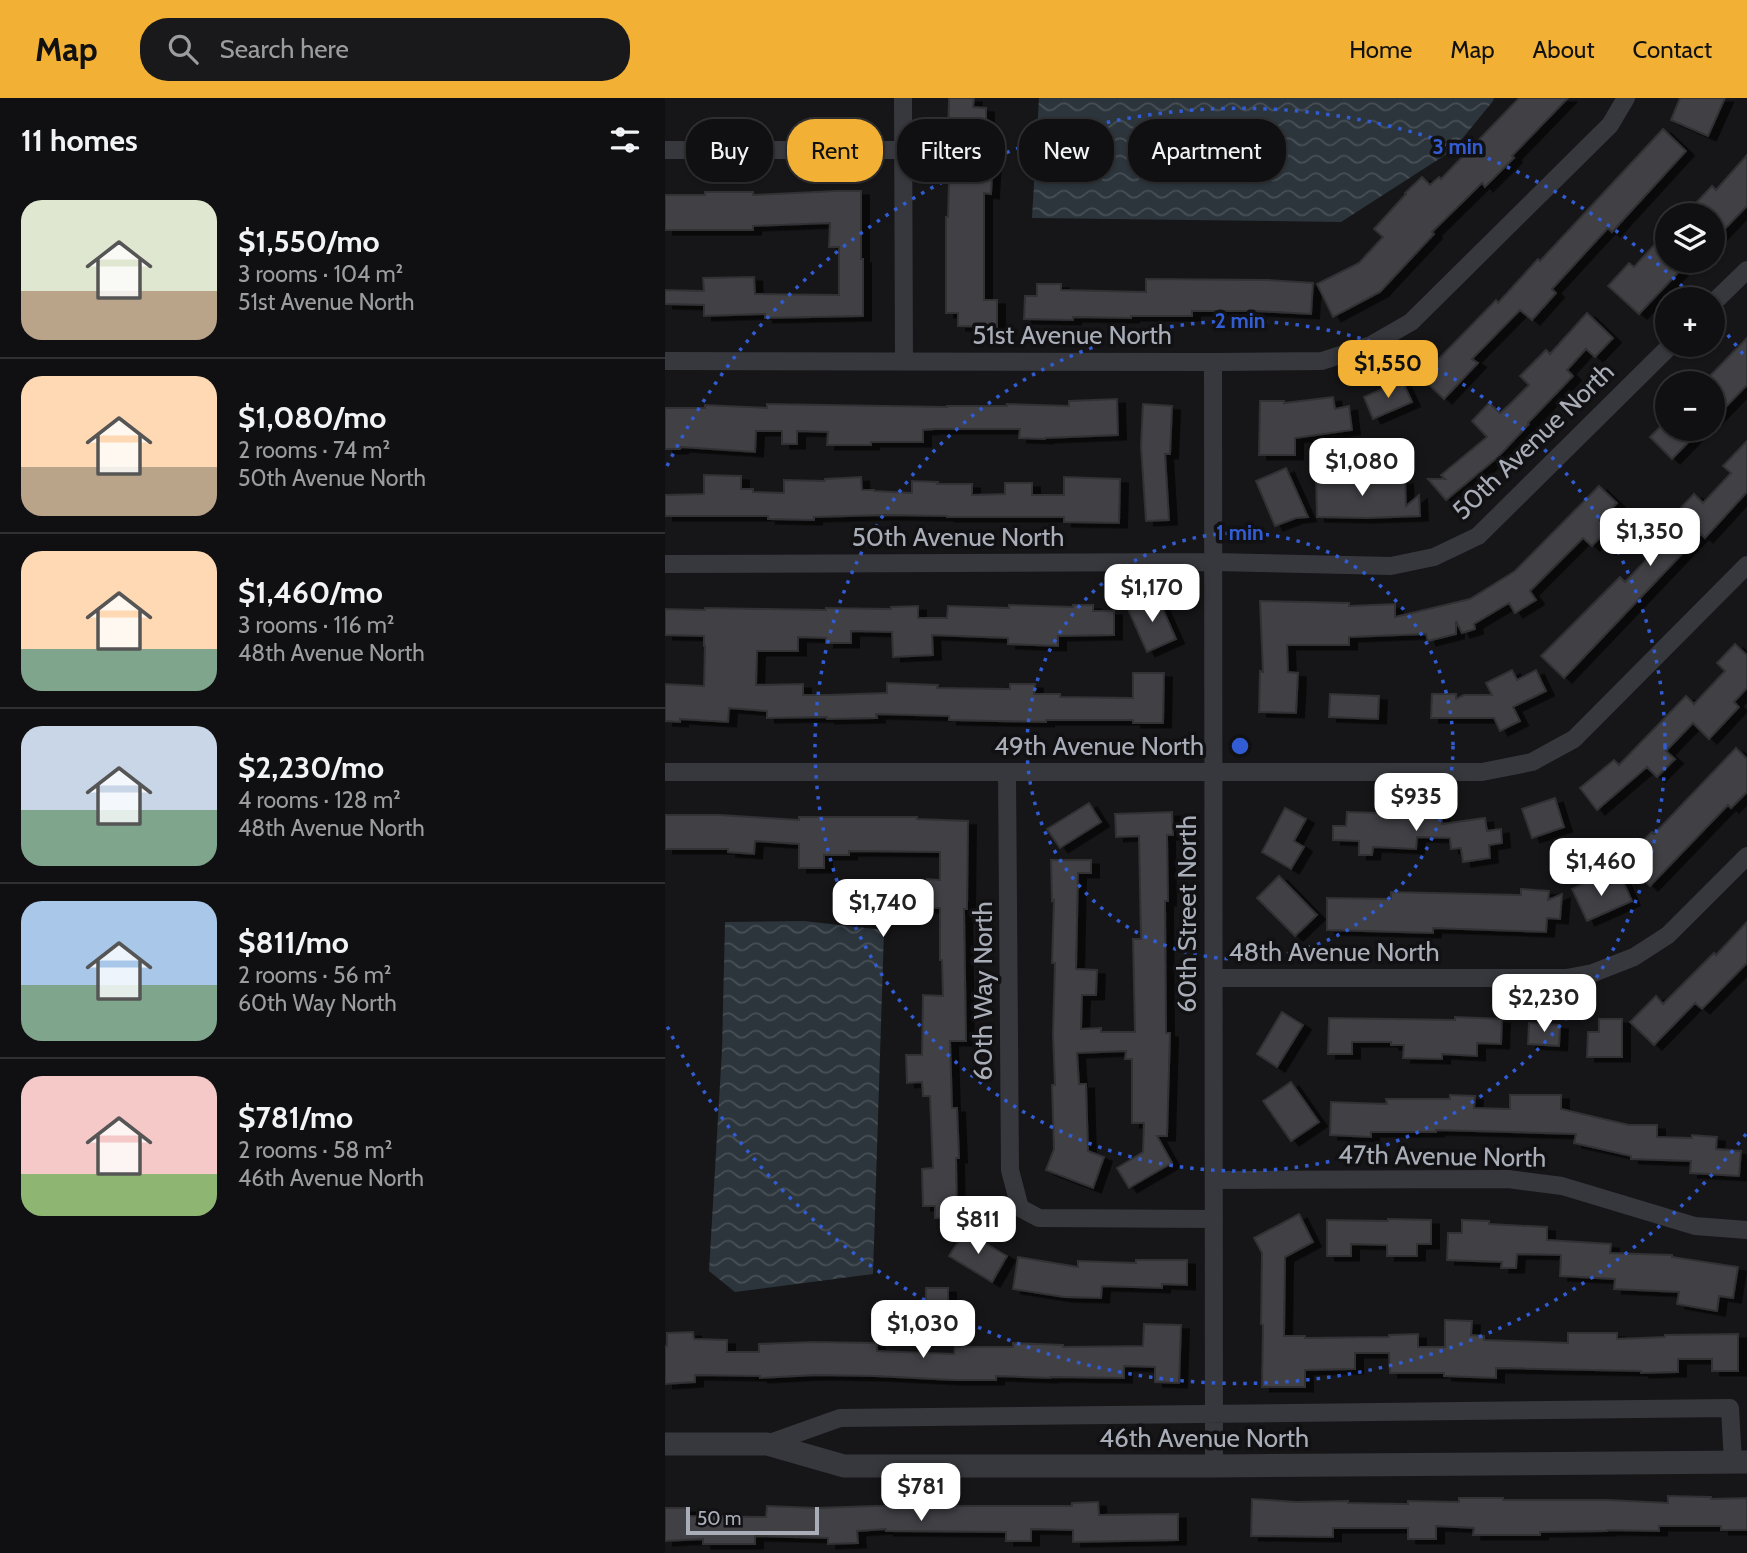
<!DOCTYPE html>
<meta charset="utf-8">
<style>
:root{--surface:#101012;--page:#19191b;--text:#f1f3f6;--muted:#9c9d9f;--line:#303032;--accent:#f2b134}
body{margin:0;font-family:Cabin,sans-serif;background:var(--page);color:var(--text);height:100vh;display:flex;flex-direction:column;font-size:26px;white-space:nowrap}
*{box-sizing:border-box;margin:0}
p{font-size:23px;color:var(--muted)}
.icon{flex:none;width:38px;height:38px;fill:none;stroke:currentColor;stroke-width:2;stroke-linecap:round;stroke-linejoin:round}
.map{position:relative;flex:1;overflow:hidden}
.panel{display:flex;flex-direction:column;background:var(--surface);width:665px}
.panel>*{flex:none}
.top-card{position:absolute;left:21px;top:21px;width:665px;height:63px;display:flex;gap:14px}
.buttons{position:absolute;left:990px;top:105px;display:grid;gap:14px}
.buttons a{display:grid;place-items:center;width:70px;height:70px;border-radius:50%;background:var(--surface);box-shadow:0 2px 5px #0004,0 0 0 2px var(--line);font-size:35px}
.scale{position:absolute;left:21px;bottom:18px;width:133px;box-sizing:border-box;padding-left:7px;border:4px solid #a8adb8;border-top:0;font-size:19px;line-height:24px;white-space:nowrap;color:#a8adb8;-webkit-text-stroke:5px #111113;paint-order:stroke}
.price{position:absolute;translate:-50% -60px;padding:0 16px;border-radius:14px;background:#fff;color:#222;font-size:23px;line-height:46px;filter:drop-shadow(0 2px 4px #0008)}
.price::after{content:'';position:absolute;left:50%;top:42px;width:21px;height:16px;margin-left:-10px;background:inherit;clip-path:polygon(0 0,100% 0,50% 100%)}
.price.on{background:var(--accent);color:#111}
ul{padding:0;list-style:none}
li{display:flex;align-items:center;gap:21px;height:175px;padding:0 21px}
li+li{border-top:2px solid var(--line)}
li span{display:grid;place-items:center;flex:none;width:196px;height:140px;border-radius:21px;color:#555}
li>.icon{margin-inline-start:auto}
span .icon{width:84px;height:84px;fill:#fffc;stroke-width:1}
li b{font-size:30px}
h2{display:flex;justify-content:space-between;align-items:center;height:84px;padding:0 21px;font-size:30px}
.chip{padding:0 24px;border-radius:28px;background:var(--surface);box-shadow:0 2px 5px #0004,0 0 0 2px var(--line);font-size:24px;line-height:63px}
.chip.on{background:var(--accent);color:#111}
header{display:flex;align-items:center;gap:42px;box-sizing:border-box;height:98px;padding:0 35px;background:var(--accent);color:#111}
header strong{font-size:33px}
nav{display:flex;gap:38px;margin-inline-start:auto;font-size:24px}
.search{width:490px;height:63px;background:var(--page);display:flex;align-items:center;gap:18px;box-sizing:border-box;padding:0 24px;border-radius:28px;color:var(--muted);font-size:26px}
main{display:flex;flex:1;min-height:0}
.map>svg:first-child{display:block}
.water{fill:url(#water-waves)}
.building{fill:#404145;stroke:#303034;stroke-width:2;filter:url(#shadow)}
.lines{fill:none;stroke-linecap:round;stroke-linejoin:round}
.minor{stroke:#37383d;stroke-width:18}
.tertiary{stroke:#37383d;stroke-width:23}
.ring{fill:none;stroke:#325cd3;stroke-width:3.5;stroke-dasharray:3.5 7}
.labels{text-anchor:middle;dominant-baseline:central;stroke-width:7;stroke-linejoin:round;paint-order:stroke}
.street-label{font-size:26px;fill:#a8adb8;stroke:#111113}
.centre{fill:#325cd3;stroke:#111113;stroke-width:3.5}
.ring-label{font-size:21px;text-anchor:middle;font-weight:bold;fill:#325cd3;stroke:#111113;stroke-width:7;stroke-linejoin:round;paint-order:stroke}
</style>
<header>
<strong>Map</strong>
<div class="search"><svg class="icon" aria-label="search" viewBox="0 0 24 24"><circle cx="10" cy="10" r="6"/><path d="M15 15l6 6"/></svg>Search here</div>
<nav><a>Home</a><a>Map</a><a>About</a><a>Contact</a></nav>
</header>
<main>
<section class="panel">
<h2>11 homes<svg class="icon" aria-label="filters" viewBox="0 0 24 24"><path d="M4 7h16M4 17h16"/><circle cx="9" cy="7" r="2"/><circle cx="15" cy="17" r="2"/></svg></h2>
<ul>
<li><span style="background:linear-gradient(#dfe7d0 65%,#b9a48a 0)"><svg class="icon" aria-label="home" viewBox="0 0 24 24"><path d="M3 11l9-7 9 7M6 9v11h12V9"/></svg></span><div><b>$1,550/mo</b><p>3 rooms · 104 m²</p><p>51st Avenue North</p></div></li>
<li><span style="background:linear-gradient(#ffd9b3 65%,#b9a48a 0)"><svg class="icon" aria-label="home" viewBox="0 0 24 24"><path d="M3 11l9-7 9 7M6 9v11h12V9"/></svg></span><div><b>$1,080/mo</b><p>2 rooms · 74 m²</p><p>50th Avenue North</p></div></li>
<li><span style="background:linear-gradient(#ffd9b3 70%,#7fa58c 0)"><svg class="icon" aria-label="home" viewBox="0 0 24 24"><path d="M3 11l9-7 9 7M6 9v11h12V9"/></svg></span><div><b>$1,460/mo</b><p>3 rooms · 116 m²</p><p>48th Avenue North</p></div></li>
<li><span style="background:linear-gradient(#c9d6e8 60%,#7fa58c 0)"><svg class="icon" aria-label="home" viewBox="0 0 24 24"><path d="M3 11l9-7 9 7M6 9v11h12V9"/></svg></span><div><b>$2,230/mo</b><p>4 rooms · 128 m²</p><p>48th Avenue North</p></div></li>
<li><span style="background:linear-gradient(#a9c7e8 60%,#7fa58c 0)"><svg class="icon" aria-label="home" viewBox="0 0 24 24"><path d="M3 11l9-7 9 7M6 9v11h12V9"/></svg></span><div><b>$811/mo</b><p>2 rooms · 56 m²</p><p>60th Way North</p></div></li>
<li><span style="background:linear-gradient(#f6c9c9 70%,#8fb573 0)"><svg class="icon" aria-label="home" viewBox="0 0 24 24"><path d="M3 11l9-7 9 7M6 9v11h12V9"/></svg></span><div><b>$781/mo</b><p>2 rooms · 58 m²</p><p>46th Avenue North</p></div></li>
</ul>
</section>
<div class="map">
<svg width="1082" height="1455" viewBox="0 0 1082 1455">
<defs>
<pattern id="water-waves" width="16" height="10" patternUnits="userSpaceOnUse" patternTransform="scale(1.75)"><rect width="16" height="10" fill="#2c353c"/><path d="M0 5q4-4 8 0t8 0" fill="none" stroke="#485056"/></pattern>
<filter id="shadow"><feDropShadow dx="8" dy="4.5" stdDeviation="0" flood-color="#0009"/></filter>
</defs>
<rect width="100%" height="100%" fill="#161618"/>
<path class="water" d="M 374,0 L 829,0 L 828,3 L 788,52 L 676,124 L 367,120 Z
M 139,823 L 219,832 L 208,1176 L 70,1194 L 44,1173 L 57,952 L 60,824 Z"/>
<path class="building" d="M 284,0 L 309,0 L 308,9 L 321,10 L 321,58 L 328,58 L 326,96 L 319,95 L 319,202 L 332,202 L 332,229 L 293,228 L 293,215 L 281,215 L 281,119 L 283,119 L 285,48 L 283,48 Z
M 854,0 L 903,0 L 847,58 L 849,60 L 820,89 L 817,85 L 767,134 L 769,136 L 715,194 L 668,219 L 652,186 L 694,165 L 718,139 L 709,131 L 741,96 L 740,95 L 757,79 L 765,87 L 774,79 L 776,81 Z
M 1015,0 L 1060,0 L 1043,38 L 1006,22 Z
M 998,31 L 1021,53 L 947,134 L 943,130 L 887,191 L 891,195 L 867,222 L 855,212 L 807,261 L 813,265 L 779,301 L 756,279 L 831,202 L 833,205 L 873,161 L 875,163 Z
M 1082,57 L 1082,108 L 1048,143 L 1048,117 L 1038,117 L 1028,108 L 1047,88 L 1051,92 Z
M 171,93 L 196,93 L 196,161 L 198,161 L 198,218 L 100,220 L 100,216 L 39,218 L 39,207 L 0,206 L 0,192 L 39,193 L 38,180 L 89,179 L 90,196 L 174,197 L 174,149 L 164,149 L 165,125 L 88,128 L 88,132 L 0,132 L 0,97 L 40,97 L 40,94 L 88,94 L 88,97 Z
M 1003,132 L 1003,163 L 1024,163 L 974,216 L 943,188 L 964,165 L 969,169 Z
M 481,181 L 603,182 L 648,185 L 646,216 L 590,213 L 527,213 L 527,218 L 466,218 L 466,220 L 408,219 L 408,222 L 359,221 L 360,198 L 372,198 L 372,186 L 396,186 L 396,192 L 481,194 Z
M 922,215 L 948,240 L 930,259 L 921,251 L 902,272 L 908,278 L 863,325 L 864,326 L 833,359 L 781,402 L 763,381 L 780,381 L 776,377 L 822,339 L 807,323 L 824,305 L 835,315 L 844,307 L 864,287 L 855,278 L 881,252 L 885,256 Z
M 1082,240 L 1082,287 L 1048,322 L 1048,285 L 1038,285 Z
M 733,284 L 738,284 L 747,304 L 708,321 L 699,299 Z
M 668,299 L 670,311 L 684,308 L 687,332 L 630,340 L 630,357 L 594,357 L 595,303 L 619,303 L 619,305 Z
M 452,301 L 453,337 L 380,340 L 380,341 L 354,340 L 355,331 L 271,331 L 258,332 L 258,344 L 206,344 L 206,347 L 162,347 L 163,334 L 132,333 L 132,346 L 117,346 L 117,333 L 91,333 L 90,354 L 16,349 L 15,351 L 0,351 L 0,310 L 40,310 L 40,307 L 102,310 L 102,306 L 282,309 L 282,308 L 342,308 L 342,306 L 404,308 L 404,303 Z
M 478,306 L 507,308 L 505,356 L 500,356 L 504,422 L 481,423 L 476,348 Z
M 1003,321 L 1003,331 L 1036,331 L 1007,361 L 985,339 Z
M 1082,343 L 1082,394 L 1040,440 L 1036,436 L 899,580 L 876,558 L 955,479 L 960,484 L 983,460 L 975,453 L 991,435 L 999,442 L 1019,421 L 1012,414 L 1029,396 L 1038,405 L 1066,375 L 1058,368 Z
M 621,370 L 643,419 L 631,420 L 610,428 L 591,383 Z
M 651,376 L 688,376 L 688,384 L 740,382 L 741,408 L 754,397 L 755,418 L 702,420 L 652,419 Z
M 39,377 L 76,378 L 76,391 L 88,391 L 88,394 L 119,395 L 119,382 L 160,383 L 160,381 L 196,379 L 197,392 L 209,392 L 209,393 L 247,395 L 247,383 L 273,384 L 272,386 L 307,386 L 307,397 L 340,396 L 340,385 L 367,385 L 367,397 L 399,397 L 399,379 L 455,381 L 454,425 L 399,424 L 399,419 L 282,419 L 282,418 L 219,417 L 149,419 L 149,422 L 103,421 L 103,418 L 0,418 L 0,397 L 39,396 Z
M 934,388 L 952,405 L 935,423 L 943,431 L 927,448 L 918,440 L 865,493 L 871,502 L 850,515 L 844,505 L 809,526 L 810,531 L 797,535 L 791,523 L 791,536 L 763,543 L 761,536 L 684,539 L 684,547 L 622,547 L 623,574 L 633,575 L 631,615 L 594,614 L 595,573 L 598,574 L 595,503 L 684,505 L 684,508 L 730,506 L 730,519 L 805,501 L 850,473 Z
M 492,498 L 511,541 L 482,554 L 463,511 Z
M 344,507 L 408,509 L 408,507 L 428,507 L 428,513 L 449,513 L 449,537 L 393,538 L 393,548 L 343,546 L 343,540 L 267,537 L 268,557 L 228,559 L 227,534 L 186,533 L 186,545 L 161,545 L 161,540 L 133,539 L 133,553 L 92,553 L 91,587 L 138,586 L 138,597 L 162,597 L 222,595 L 222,585 L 273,587 L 272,590 L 345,591 L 345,586 L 370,586 L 369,596 L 395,596 L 395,599 L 468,600 L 468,575 L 499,575 L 498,625 L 468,625 L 468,622 L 381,622 L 381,624 L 284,622 L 284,618 L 211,616 L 212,620 L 162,621 L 162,619 L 102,620 L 102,613 L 64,610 L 63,624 L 15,621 L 15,624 L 0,623 L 0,586 L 39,588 L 40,548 L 39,548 L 39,538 L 0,537 L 0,511 L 40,512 L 40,510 L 161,512 L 161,510 L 226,511 L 226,509 L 253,508 L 253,520 L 282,520 L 283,508 L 344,510 Z
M 1070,546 L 1082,557 L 1082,590 L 1069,604 L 1074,609 L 1044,641 L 1028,625 L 1001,653 L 1010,661 L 992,679 L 982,669 L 932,712 L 915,690 L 949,662 L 954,667 L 1021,598 L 1029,606 L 1060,573 L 1052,565 Z
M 847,572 L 852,582 L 871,572 L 881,593 L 848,609 L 855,623 L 835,633 L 829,620 L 766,620 L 767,596 L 791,596 L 791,601 L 799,597 L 827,597 L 821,585 Z
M 665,596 L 714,598 L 713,621 L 664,619 Z
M 1071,650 L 1082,661 L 1082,694 L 1066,710 L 1063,707 L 985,788 L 958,762 L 987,734 L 989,736 Z
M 890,700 L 899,729 L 867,740 L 857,711 Z
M 424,705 L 436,724 L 395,750 L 382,731 Z
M 620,710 L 641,721 L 629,743 L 639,749 L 626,771 L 597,754 Z
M 507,714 L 508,737 L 502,737 L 503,803 L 500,803 L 501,935 L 505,935 L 502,1038 L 492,1038 L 507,1065 L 464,1090 L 452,1070 L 478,1054 L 479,1025 L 467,1025 L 467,961 L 460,961 L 461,953 L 412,955 L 414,986 L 421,986 L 423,1053 L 439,1059 L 428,1090 L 381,1072 L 389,1051 L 387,987 L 390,987 L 388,937 L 390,865 L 387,865 L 389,802 L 387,803 L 386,762 L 426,762 L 426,775 L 413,775 L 411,871 L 432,872 L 431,897 L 417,897 L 416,931 L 436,930 L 436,934 L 470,934 L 468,841 L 476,841 L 474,738 L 451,739 L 450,716 Z
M 682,714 L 777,717 L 777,726 L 820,720 L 822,733 L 836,731 L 837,745 L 824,747 L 825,760 L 798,764 L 796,750 L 786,751 L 785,740 L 752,739 L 751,751 L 708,749 L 707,757 L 694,757 L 694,743 L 668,742 L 668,728 L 681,728 Z
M 0,717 L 55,717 L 134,722 L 134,719 L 252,719 L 252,721 L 303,723 L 302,811 L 299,811 L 301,943 L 285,943 L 287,1010 L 292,1010 L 294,1060 L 291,1060 L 292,1120 L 270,1120 L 270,1108 L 258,1108 L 257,1071 L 268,1070 L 265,998 L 258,998 L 257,984 L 242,985 L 241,957 L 257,957 L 258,897 L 278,898 L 277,862 L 275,862 L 275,810 L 261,810 L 262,781 L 275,782 L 275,754 L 184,753 L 184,757 L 159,757 L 159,770 L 134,770 L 134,746 L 90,743 L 89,756 L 63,754 L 63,751 L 0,751 Z
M 614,778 L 652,817 L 630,838 L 592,800 Z
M 930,780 L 935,791 L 957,781 L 967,803 L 922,823 L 907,791 Z
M 856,791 L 884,793 L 883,802 L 897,796 L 895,821 L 882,820 L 881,834 L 768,830 L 768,835 L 662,832 L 662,800 L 726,801 L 726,794 L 856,797 Z
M 1082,824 L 1082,865 L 1037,911 L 1030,905 L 989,947 L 965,924 L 991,898 L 998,906 L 1049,855 L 1051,857 Z
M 617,914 L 638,927 L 612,969 L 592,956 Z
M 790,919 L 837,921 L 836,946 L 812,945 L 812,958 L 777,956 L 777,961 L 738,960 L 739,947 L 726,947 L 726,944 L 687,944 L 687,956 L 663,956 L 664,920 L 790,922 Z
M 934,921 L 957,921 L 957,959 L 922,959 L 923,934 L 934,934 Z
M 864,925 L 895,927 L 894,948 L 863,946 Z
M 626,984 L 654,1024 L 626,1043 L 598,1003 Z
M 785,997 L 810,998 L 809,1010 L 845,1011 L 845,997 L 896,997 L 896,1011 L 964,1027 L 992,1027 L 992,1039 L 1027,1040 L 1027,1037 L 1052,1039 L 1051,1051 L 1076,1053 L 1074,1078 L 1025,1075 L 1026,1063 L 966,1061 L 966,1058 L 909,1045 L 911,1036 L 771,1032 L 771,1034 L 706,1034 L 706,1039 L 665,1037 L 666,1004 L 722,1006 L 721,1001 L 785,1001 Z
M 634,1116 L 648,1144 L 620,1159 L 619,1238 L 640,1238 L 640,1240 L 724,1239 L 724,1237 L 753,1236 L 753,1249 L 780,1249 L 780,1222 L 807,1223 L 806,1237 L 819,1238 L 819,1242 L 903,1245 L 903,1235 L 952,1235 L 952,1241 L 1000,1239 L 1000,1237 L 1073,1236 L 1073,1273 L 1047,1273 L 1047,1261 L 1013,1261 L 1013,1274 L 976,1275 L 976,1273 L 831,1270 L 831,1280 L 779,1278 L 779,1275 L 725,1275 L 724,1255 L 690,1255 L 690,1271 L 640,1272 L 640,1289 L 597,1289 L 598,1227 L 596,1226 L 597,1155 L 589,1140 Z
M 723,1121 L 766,1122 L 766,1146 L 752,1146 L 752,1158 L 722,1158 L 722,1147 L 686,1146 L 686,1158 L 662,1158 L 662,1122 L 723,1123 Z
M 797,1122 L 824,1123 L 824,1126 L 882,1129 L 882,1142 L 946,1146 L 945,1155 L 1007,1157 L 1007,1159 L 1073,1169 L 1068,1200 L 1054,1198 L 1052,1213 L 1012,1206 L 1014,1194 L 949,1191 L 950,1181 L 895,1178 L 896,1157 L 852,1156 L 851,1170 L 836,1170 L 837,1164 L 782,1162 L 783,1135 L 797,1135 Z
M 300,1133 L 342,1158 L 327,1184 L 284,1158 Z
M 353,1159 L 413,1169 L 413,1163 L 471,1165 L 471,1162 L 522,1162 L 522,1187 L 497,1186 L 497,1190 L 437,1188 L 436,1200 L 399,1199 L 348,1191 Z
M 261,1190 L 283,1190 L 283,1215 L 261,1215 Z
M 479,1226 L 516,1227 L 514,1285 L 490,1284 L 490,1269 L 459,1268 L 459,1280 L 385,1279 L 385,1280 L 331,1278 L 331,1282 L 289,1282 L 210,1278 L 151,1277 L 95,1280 L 95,1278 L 30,1277 L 30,1284 L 0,1286 L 0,1248 L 2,1248 L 2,1235 L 28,1234 L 29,1241 L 62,1242 L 62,1254 L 94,1254 L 94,1246 L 147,1244 L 212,1245 L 212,1253 L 289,1256 L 290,1249 L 348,1249 L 348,1245 L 398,1247 L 398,1249 L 478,1248 Z
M 1003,1398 L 1046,1399 L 1046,1401 L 1082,1400 L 1082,1432 L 1056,1432 L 1056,1428 L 994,1428 L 994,1433 L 942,1432 L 942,1433 L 875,1434 L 875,1437 L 808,1437 L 809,1430 L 771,1428 L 771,1441 L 743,1441 L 743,1430 L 668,1430 L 668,1439 L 586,1438 L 587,1401 L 631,1404 L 683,1403 L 683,1405 L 743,1406 L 743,1403 L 794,1404 L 794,1400 L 838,1400 L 838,1402 L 942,1402 L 1003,1405 Z
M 433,1404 L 434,1417 L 513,1416 L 513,1442 L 408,1444 L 408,1432 L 366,1431 L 366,1443 L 341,1443 L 341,1434 L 221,1433 L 221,1431 L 192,1433 L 193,1445 L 163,1446 L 163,1440 L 90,1438 L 90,1446 L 38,1446 L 38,1441 L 0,1443 L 0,1410 L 22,1410 L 22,1418 L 101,1419 L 102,1408 L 151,1410 L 210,1408 L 407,1408 L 407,1405 Z"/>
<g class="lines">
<path class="minor" d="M 238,0 L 239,262
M 0,52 L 238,52
M 1048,205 L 1082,172
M 0,263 L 548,264 L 657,263 L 706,247 L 746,224 L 945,27 L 961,0
M 548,264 L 549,1368
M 0,466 L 548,464 L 726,468 L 769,459 L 813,438 L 1006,247
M 0,674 L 817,674 L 867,664 L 909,641 L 1082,467
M 342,674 L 345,1072 L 355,1110 L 374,1120 L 549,1121
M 549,880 L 901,880 L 928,875 L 969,859 L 1003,837 L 1082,758
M 549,1082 L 843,1081 L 897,1088 L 1030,1128 L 1082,1132
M 102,1346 L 175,1320 L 1065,1310 L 1068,1365"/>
<path class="tertiary" d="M 0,1346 L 102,1346 L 179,1368 L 549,1368 L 1082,1364"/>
</g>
<g class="ring">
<circle cx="575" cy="648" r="213"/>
<circle cx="575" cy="648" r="425"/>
<path d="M1081 1036A638 638 0 0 1 2 928M2 368A638 638 0 0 1 1030 201M1049 221A638 638 0 0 1 1081 260"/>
</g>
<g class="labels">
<g class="street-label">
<text x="407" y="237">51st Avenue North</text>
<text transform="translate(868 343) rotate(-44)">50th Avenue North</text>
<text x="293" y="439">50th Avenue North</text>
<text x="434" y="648">49th Avenue North</text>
<text transform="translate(522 816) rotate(-90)">60th Street North</text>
<text x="669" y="854">48th Avenue North</text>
<text transform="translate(318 893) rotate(-90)">60th Way North</text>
<text transform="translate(777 1058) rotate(1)">47th Avenue North</text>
<text x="539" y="1340">46th Avenue North</text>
</g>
</g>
<circle cx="575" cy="648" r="10" class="centre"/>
<g class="ring-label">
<text x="793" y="56">3 min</text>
<text x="575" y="230">2 min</text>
<text x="575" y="442">1 min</text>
</g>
</svg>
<div class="buttons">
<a><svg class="icon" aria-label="layers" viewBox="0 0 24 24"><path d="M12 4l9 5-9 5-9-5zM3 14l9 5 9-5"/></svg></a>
<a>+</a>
<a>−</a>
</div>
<div class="scale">50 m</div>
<b class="price on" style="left:723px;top:302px">$1,550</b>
<b class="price" style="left:697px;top:400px">$1,080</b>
<b class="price" style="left:985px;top:470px">$1,350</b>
<b class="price" style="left:487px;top:526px">$1,170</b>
<b class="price" style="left:751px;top:735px">$935</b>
<b class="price" style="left:936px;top:800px">$1,460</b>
<b class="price" style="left:218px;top:841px">$1,740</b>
<b class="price" style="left:879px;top:936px">$2,230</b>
<b class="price" style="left:313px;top:1158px">$811</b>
<b class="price" style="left:258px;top:1262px">$1,030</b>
<b class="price" style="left:256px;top:1425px">$781</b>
<div class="top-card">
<a class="chip">Buy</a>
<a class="chip on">Rent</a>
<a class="chip">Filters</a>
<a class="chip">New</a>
<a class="chip">Apartment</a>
</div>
</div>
</main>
